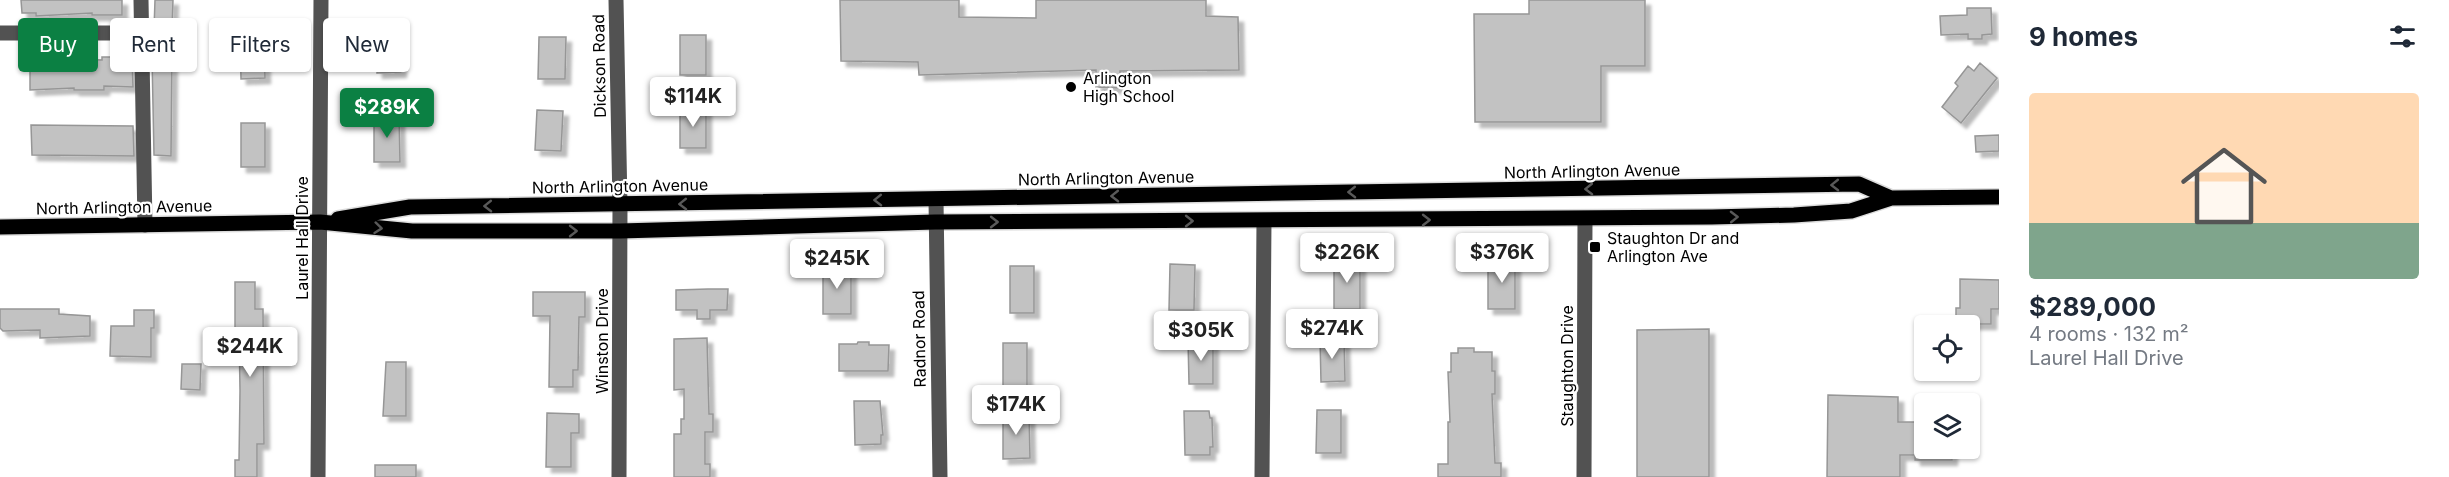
<!DOCTYPE html>
<meta charset="utf-8">
<style>
:root{--surface:#fff;--page:#f6f6f7;--text:#1f2937;--muted:#747a83;--line:#e0e1e3;--accent:#0b8043}
body{margin:0;font-family:Inter,sans-serif;background:var(--page);color:var(--text);height:100vh;display:flex;flex-direction:column;font-size:22px;white-space:nowrap}
*{box-sizing:border-box;margin:0}
p{font-size:20px;color:var(--muted)}
.icon{flex:none;width:33px;height:33px;fill:none;stroke:currentColor;stroke-width:2;stroke-linecap:round;stroke-linejoin:round}
.map{position:relative;flex:1;overflow:hidden}
.drawer{display:flex;flex-direction:column;background:var(--surface);width:450px}
.drawer>*{flex:none}
.banner{position:absolute;left:18px;top:18px;width:570px;height:54px;display:flex;gap:12px}
.tools{position:absolute;left:1914px;top:315px;display:grid;gap:12px}
.tools a{display:grid;place-items:center;width:66px;height:66px;border-radius:6px;background:var(--surface);box-shadow:0 2px 4px #0004;font-size:30px}
.price{position:absolute;translate:-50% -51px;padding:0 14px;border-radius:6px;background:#fff;color:#222;font-size:20px;line-height:39px;filter:drop-shadow(0 2px 3px #0008)}
.price::after{content:'';position:absolute;left:50%;top:36px;width:18px;height:14px;margin-left:-9px;background:inherit;clip-path:polygon(0 0,100% 0,50% 100%)}
.price.on{background:var(--accent);color:#fff}
ul{padding:0;list-style:none}
li{display:grid;align-content:center;gap:12px;height:318px;padding:0 30px}
li+li{border-top:2px solid var(--line)}
li span{display:grid;place-items:center;height:186px;border-radius:6px;color:#555}
li>.icon{margin-inline-start:auto}
span .icon{width:108px;height:108px;fill:#fffc;stroke-width:1}
li b{font-size:26px}
h2{display:flex;justify-content:space-between;align-items:center;height:72px;padding:0 30px;font-size:26px}
.chip{padding:0 21px;border-radius:6px;background:var(--surface);box-shadow:0 2px 4px #0004;font-size:21px;line-height:54px}
.chip.on{background:var(--accent);color:#fff}
main{display:flex;flex:1;min-height:0}
.map>svg:first-child{display:block}
.building{fill:#c2c2c2;stroke:#969696;stroke-width:1.5;filter:url(#shadow)}
.lines{fill:none;stroke-linecap:round;stroke-linejoin:round}
.major-casing{stroke:#dbdbdb;stroke-width:18}
.minor{stroke:#525252;stroke-width:15}
.major{stroke:#000;stroke-width:15}
.oneway{stroke:#595959}
.poi-dot{fill:#000;stroke:#fff;stroke-width:2}
.labels{text-anchor:middle;dominant-baseline:central;stroke-width:4.5;stroke-linejoin:round;paint-order:stroke}
.street-label{font-size:16px;fill:#000;stroke:#fff}
.poi-label{font-size:16px;fill:#000;stroke:#fff;text-anchor:start}
</style>
<main>
<div class="map">
<svg width="1999" height="477" viewBox="0 0 1999 477">
<defs>
<filter id="shadow"><feDropShadow dx="5.5" dy="5.5" stdDeviation="1.5" flood-color="#0004"/></filter>
</defs>
<rect width="100%" height="100%" fill="#fff"/>
<path class="building" d="M 21,0 L 122,0 L 122,15 L 92,15 L 92,13 L 36,16 L 36,13 L 22,13 Z
M 155,0 L 173,0 L 172,29 L 154,29 Z
M 840,0 L 959,0 L 959,17 L 1036,18 L 1036,0 L 1206,0 L 1206,16 L 1238,17 L 1239,70 L 1120,71 L 1120,88 L 1096,87 L 1096,70 L 919,75 L 918,62 L 841,61 Z
M 1529,0 L 1645,0 L 1645,66 L 1601,66 L 1601,122 L 1475,122 L 1474,14 L 1529,14 Z
M 1967,8 L 1991,8 L 1992,34 L 1982,35 L 1982,39 L 1968,39 L 1968,34 L 1941,35 L 1940,16 L 1967,15 Z
M 376,26 L 400,26 L 401,72 L 377,73 Z
M 264,33 L 265,78 L 241,79 L 240,34 Z
M 680,35 L 706,35 L 706,75 L 680,75 Z
M 539,37 L 566,37 L 565,79 L 538,79 Z
M 154,54 L 172,54 L 171,156 L 154,155 L 152,57 L 154,57 Z
M 102,57 L 132,57 L 133,87 L 104,86 L 104,90 L 74,90 L 74,88 L 30,90 L 30,61 L 45,61 L 45,58 L 102,60 Z
M 1980,63 L 1997,78 L 1961,123 L 1942,107 L 1958,86 L 1955,83 L 1968,66 L 1974,71 Z
M 680,109 L 706,109 L 706,148 L 680,148 Z
M 537,110 L 563,111 L 561,151 L 535,150 Z
M 399,115 L 400,162 L 374,162 L 374,116 Z
M 241,123 L 265,123 L 265,167 L 241,167 Z
M 31,125 L 133,126 L 134,156 L 32,155 Z
M 1999,135 L 1999,151 L 1976,152 L 1975,136 Z
M 1488,258 L 1515,258 L 1515,309 L 1488,309 Z
M 1334,260 L 1360,260 L 1360,309 L 1334,309 Z
M 1170,264 L 1195,265 L 1194,310 L 1169,310 Z
M 823,265 L 851,265 L 851,314 L 823,314 Z
M 1010,266 L 1034,266 L 1034,313 L 1010,313 Z
M 1960,279 L 1999,280 L 1999,309 L 1991,309 L 1991,324 L 1956,324 L 1956,308 L 1960,308 Z
M 235,282 L 255,282 L 255,309 L 263,309 L 264,444 L 257,444 L 257,477 L 235,477 L 235,460 L 239,460 L 240,391 L 239,329 L 235,329 Z
M 708,289 L 728,289 L 727,310 L 710,310 L 710,319 L 697,319 L 697,310 L 676,310 L 676,290 Z
M 533,292 L 585,292 L 585,317 L 579,317 L 578,370 L 573,370 L 573,387 L 549,387 L 550,316 L 533,316 Z
M 0,309 L 59,309 L 59,314 L 90,316 L 90,336 L 40,338 L 40,330 L 3,331 L 0,328 Z
M 134,310 L 154,310 L 154,328 L 151,328 L 151,357 L 110,356 L 111,326 L 134,326 Z
M 1709,329 L 1709,477 L 1637,477 L 1637,330 Z
M 707,338 L 709,414 L 713,414 L 713,432 L 705,432 L 705,464 L 710,464 L 710,477 L 674,477 L 674,434 L 681,434 L 681,419 L 684,419 L 684,389 L 674,390 L 674,339 Z
M 1344,338 L 1345,381 L 1321,382 L 1320,339 Z
M 1213,339 L 1213,384 L 1189,384 L 1188,340 Z
M 858,342 L 869,342 L 869,345 L 889,345 L 888,371 L 839,371 L 839,344 L 857,344 Z
M 1003,343 L 1027,343 L 1027,387 L 1003,387 Z
M 1458,348 L 1474,348 L 1474,352 L 1492,352 L 1492,371 L 1495,371 L 1495,394 L 1492,394 L 1495,463 L 1501,463 L 1501,477 L 1438,477 L 1438,464 L 1448,464 L 1448,422 L 1450,422 L 1448,372 L 1451,372 L 1451,353 L 1458,353 Z
M 386,362 L 406,362 L 406,416 L 383,416 Z
M 182,364 L 201,364 L 200,390 L 181,389 Z
M 1828,395 L 1898,397 L 1898,422 L 1924,422 L 1924,448 L 1952,448 L 1952,460 L 1915,460 L 1915,455 L 1900,455 L 1900,477 L 1827,477 Z
M 854,401 L 880,401 L 883,435 L 881,435 L 881,444 L 855,445 Z
M 1317,410 L 1341,410 L 1341,453 L 1316,453 Z
M 1184,411 L 1209,411 L 1210,418 L 1212,418 L 1213,447 L 1210,447 L 1210,455 L 1185,455 Z
M 547,413 L 579,414 L 579,433 L 571,433 L 571,467 L 546,467 Z
M 1003,413 L 1029,413 L 1030,458 L 1003,459 Z
M 375,465 L 416,465 L 416,477 L 375,477 Z"/>
<g class="lines">
<defs>
<path id="major" d="M 338,219 L 410,207 L 1859,184 L 1891,198
M 0,227 L 320,222 L 412,231 L 620,231 L 935,222 L 1712,217 L 1794,215 L 1851,211 L 1891,198 L 1999,197"/>
</defs>
<use href="#major" class="major-casing"/>
<path class="minor" d="M 141,0 L 145,225
M 616,0 L 620,205 L 619,477
M 0,33 L 141,33
M 936,200 L 940,477
M 318,477 L 321,0
M 1262,477 L 1264,221
M 1584,477 L 1585,219"/>
<use href="#major" class="major"/>
</g>
<defs><path id="oneway-chevron" d="M-2-3.5L2.5 0L-2 3.5" fill="none" stroke-width="1.6" stroke-linecap="round" stroke-linejoin="round" transform="scale(1.5)"/></defs>
<g class="oneway">
<use href="#oneway-chevron" transform="translate(1835 185) rotate(179)"/>
<use href="#oneway-chevron" transform="translate(1589 189) rotate(179)"/>
<use href="#oneway-chevron" transform="translate(1352 192) rotate(179)"/>
<use href="#oneway-chevron" transform="translate(1115 196) rotate(179)"/>
<use href="#oneway-chevron" transform="translate(878 200) rotate(179)"/>
<use href="#oneway-chevron" transform="translate(683 204) rotate(179)"/>
<use href="#oneway-chevron" transform="translate(488 206) rotate(179)"/>
<use href="#oneway-chevron" transform="translate(1734 217) rotate(-1)"/>
<use href="#oneway-chevron" transform="translate(1426 220)"/>
<use href="#oneway-chevron" transform="translate(1189 221)"/>
<use href="#oneway-chevron" transform="translate(994 222)"/>
<use href="#oneway-chevron" transform="translate(378 228) rotate(6)"/>
<use href="#oneway-chevron" transform="translate(573 231)"/>
</g>
<g class="poi-dot">
<circle cx="1071" cy="87" r="6"/>
<rect x="1589" y="241" width="12" height="12" rx="3"/>
</g>
<g class="labels">
<g class="street-label">
<text transform="translate(599 66) rotate(-91)">Dickson Road</text>
<text transform="translate(1592 171) rotate(-1)">North Arlington Avenue</text>
<text transform="translate(1106 178) rotate(-1)">North Arlington Avenue</text>
<text transform="translate(620 186) rotate(-1)">North Arlington Avenue</text>
<text transform="translate(124 207) rotate(-1)">North Arlington Avenue</text>
<text transform="translate(302 238) rotate(-90)">Laurel Hall Drive</text>
<text transform="translate(919 339) rotate(-91)">Radnor Road</text>
<text transform="translate(602 341) rotate(-90)">Winston Drive</text>
<text transform="translate(1567 366) rotate(-90)">Staughton Drive</text>
</g>
<g class="poi-label">
<text x="1083" y="78">Arlington<tspan x="1083" dy="18">High School</tspan></text>
<text x="1607" y="238">Staughton Dr and<tspan x="1607" dy="18">Arlington Ave</tspan></text>
</g>
</g>
</svg>
<div class="tools">
<a><svg class="icon" aria-label="locate" viewBox="0 0 24 24"><circle cx="12" cy="12" r="6"/><path d="M12 2v4M12 18v4M2 12h4M18 12h4"/></svg></a>
<a><svg class="icon" aria-label="layers" viewBox="0 0 24 24"><path d="M12 4l9 5-9 5-9-5zM3 14l9 5 9-5"/></svg></a>
</div>
<b class="price" style="left:693px;top:128px">$114K</b>
<b class="price on" style="left:387px;top:139px">$289K</b>
<b class="price" style="left:1347px;top:284px">$226K</b>
<b class="price" style="left:1502px;top:284px">$376K</b>
<b class="price" style="left:837px;top:290px">$245K</b>
<b class="price" style="left:1332px;top:360px">$274K</b>
<b class="price" style="left:1201px;top:362px">$305K</b>
<b class="price" style="left:250px;top:378px">$244K</b>
<b class="price" style="left:1016px;top:436px">$174K</b>
<div class="banner">
<a class="chip on">Buy</a>
<a class="chip">Rent</a>
<a class="chip">Filters</a>
<a class="chip">New</a>
</div>
</div>
<section class="drawer">
<h2>9 homes<svg class="icon" aria-label="filters" viewBox="0 0 24 24"><path d="M4 7h16M4 17h16"/><circle cx="9" cy="7" r="2"/><circle cx="15" cy="17" r="2"/></svg></h2>
<ul>
<li><span style="background:linear-gradient(#ffd9b3 70%,#7fa58c 0)"><svg class="icon" aria-label="home" viewBox="0 0 24 24"><path d="M3 11l9-7 9 7M6 9v11h12V9"/></svg></span><div><b>$289,000</b><p>4 rooms · 132 m²</p><p>Laurel Hall Drive</p></div></li>
</ul>
</section>
</main>
